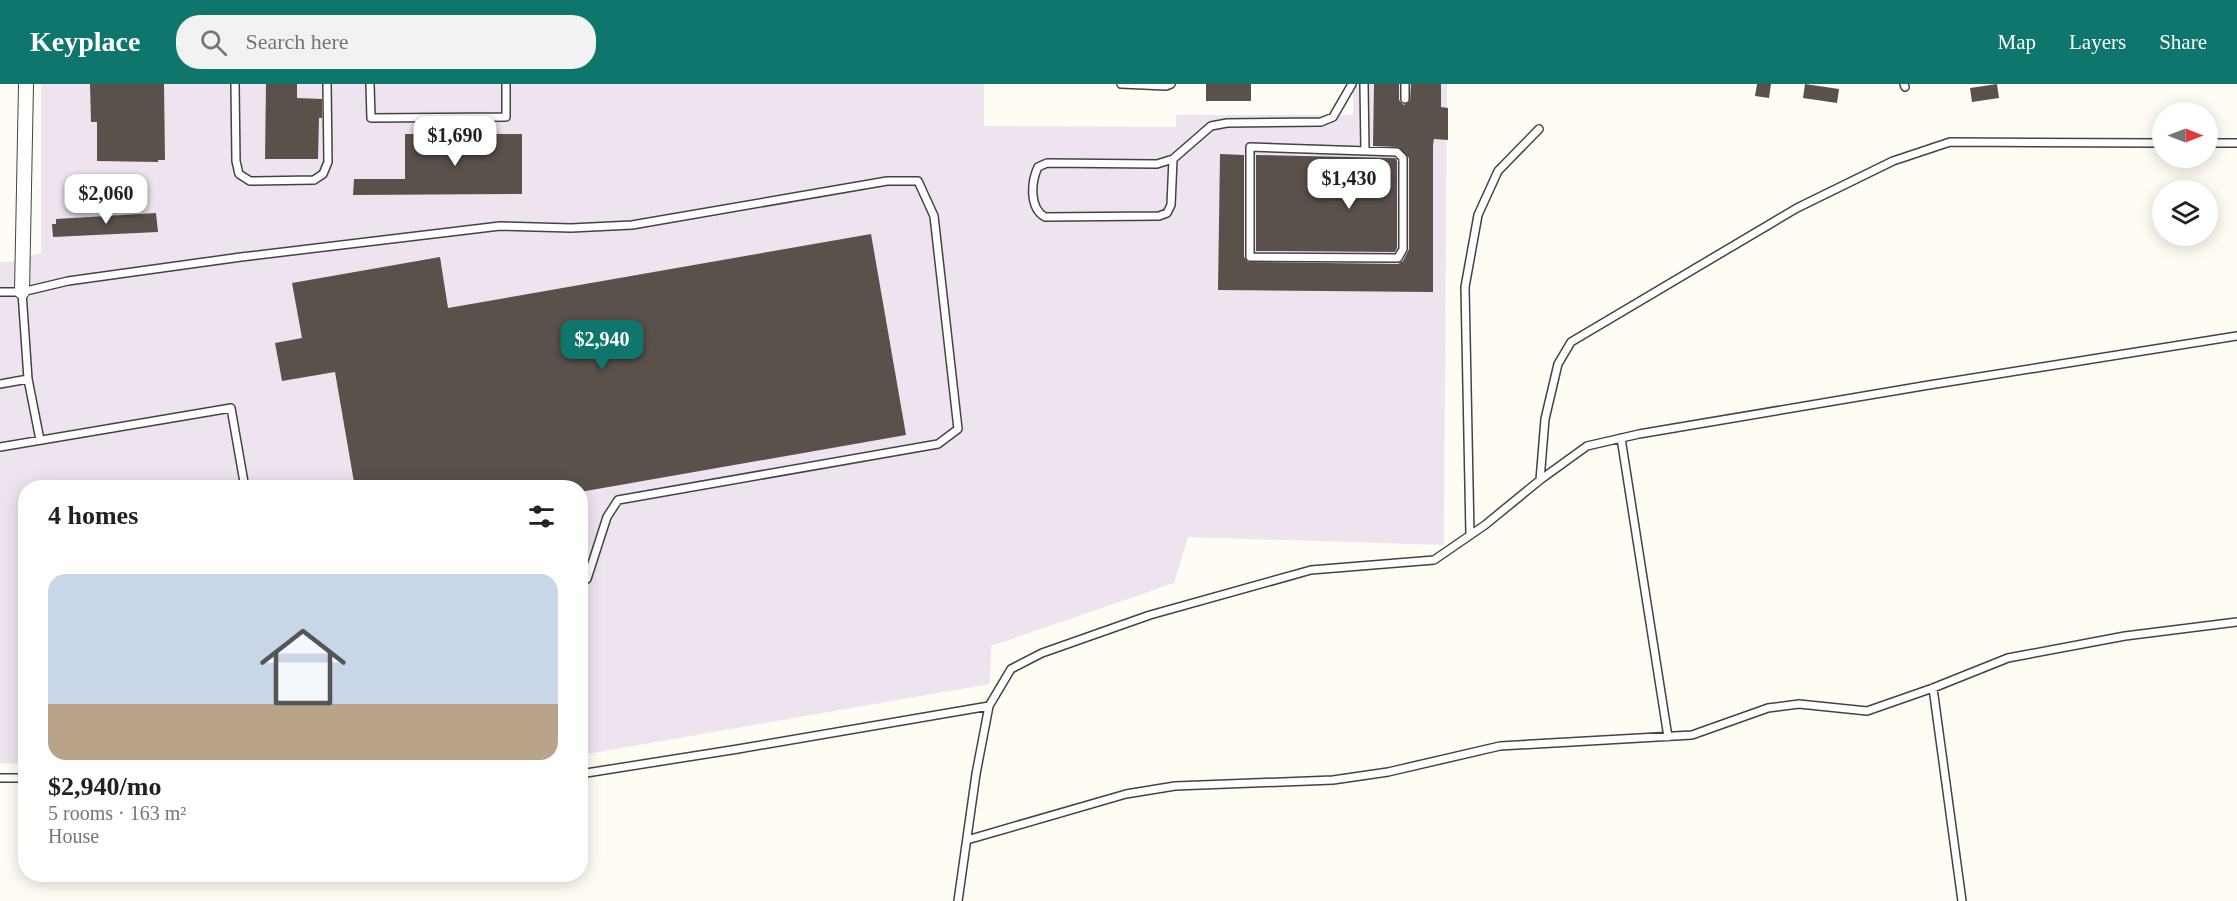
<!DOCTYPE html>
<meta charset="utf-8">
<style>
:root{--surface:#fff;--page:#f2f2f2;--text:#202124;--muted:#757577;--accent:#0f766e}
body{margin:0;font-family:"Times New Roman",serif;background:var(--page);color:var(--text);height:100vh;display:flex;flex-direction:column;font-size:22px;white-space:nowrap}
*{box-sizing:border-box;margin:0}
p{font-size:20px;color:var(--muted)}
.icon{flex:none;width:33px;height:33px;fill:none;stroke:currentColor;stroke-width:2;stroke-linecap:round;stroke-linejoin:round}
.map{position:relative;flex:1;overflow:hidden}
.panel{position:absolute;left:18px;top:396px;width:570px;height:402px;display:flex;flex-direction:column;background:var(--surface);border-radius:24px;box-shadow:0 3px 15px #0003}
.panel>*{flex:none}
.needle{width:39px;rotate:90deg}
.controls{position:absolute;left:2152px;top:18px;display:grid;gap:12px}
.controls a{display:grid;place-items:center;width:66px;height:66px;border-radius:50%;background:var(--surface);box-shadow:0 3px 15px #0003;font-size:30px}
.price{position:absolute;translate:-50% -51px;padding:0 14px;border-radius:12px;background:#fff;color:#222;font-size:20px;line-height:39px;filter:drop-shadow(0 2px 3px #0008)}
.price::after{content:'';position:absolute;left:50%;top:36px;width:18px;height:14px;margin-left:-9px;background:inherit;clip-path:polygon(0 0,100% 0,50% 100%)}
.price.on{background:var(--accent);color:#fff}
ul{padding:0;list-style:none}
li{display:grid;align-content:center;gap:12px;height:318px;padding:0 30px}
li span{display:grid;place-items:center;height:186px;border-radius:18px;color:#555}
li>.icon{margin-inline-start:auto}
span .icon{width:108px;height:108px;fill:#fffc;stroke-width:1}
li b{font-size:26px}
h2{display:flex;justify-content:space-between;align-items:center;height:72px;padding:0 30px;font-size:26px}
header{display:flex;align-items:center;gap:36px;box-sizing:border-box;height:84px;padding:0 30px;background:var(--accent);color:#fff}
header strong{font-size:28px}
nav{display:flex;gap:33px;margin-inline-start:auto;font-size:21px}
.search{width:420px;height:54px;background:var(--page);display:flex;align-items:center;gap:15px;box-sizing:border-box;padding:0 21px;border-radius:24px;color:var(--muted);font-size:22px}
.map>svg:first-child{display:block}
.industrial{fill:#eee4ef}
.building{fill:#5a514b}
.lines{fill:none;stroke-linecap:round;stroke-linejoin:round}
.lane-casing{stroke:#434343;stroke-width:10}
.street-casing{stroke:#434343;stroke-width:16}
.lane{stroke:#fff;stroke-width:7}
.street{stroke:#fff;stroke-width:14}
</style>
<header>
<strong>Keyplace</strong>
<div class="search"><svg class="icon" aria-label="search" viewBox="0 0 24 24"><circle cx="10" cy="10" r="6"/><path d="M15 15l6 6"/></svg>Search here</div>
<nav><a>Map</a><a>Layers</a><a>Share</a></nav>
</header>
<div class="map">
<svg width="2237" height="817" viewBox="0 0 2237 817">
<rect width="100%" height="100%" fill="#fffdf3"/>
<path class="industrial" d="M 41,0 L 984,0 L 984,42 L 1176,43 L 1176,31 L 1353,31 L 1353,0 L 1447,0 L 1444,461 L 1188,453 L 1174,499 L 991,562 L 990,600 L 581,671 L 580,404 L 26,404 L 25,680 L 0,679 L 0,178 L 10,178 L 41,169 Z"/>
<path class="building" d="M 90,0 L 164,0 L 165,76 L 158,76 L 158,78 L 97,77 L 97,38 L 91,38 Z
M 266,0 L 297,0 L 297,14 L 322,15 L 322,34 L 319,34 L 318,75 L 265,75 Z
M 1206,0 L 1251,0 L 1251,17 L 1206,17 Z
M 1374,0 L 1399,0 L 1399,16 L 1404,21 L 1410,17 L 1411,0 L 1441,0 L 1441,23 L 1448,24 L 1448,56 L 1434,55 L 1433,61 L 1433,208 L 1218,206 L 1220,70 L 1244,71 L 1244,173 L 1248,178 L 1398,180 L 1403,177 L 1409,165 L 1409,74 L 1398,63 L 1373,62 Z
M 1757,0 L 1771,0 L 1769,14 L 1755,12 Z
M 1805,0 L 1839,5 L 1837,19 L 1803,14 Z
M 1997,0 L 1999,14 L 1972,18 L 1970,4 Z
M 405,50 L 522,50 L 522,110 L 353,111 L 354,95 L 405,95 Z
M 1256,71 L 1395,74 L 1397,76 L 1397,164 L 1395,168 L 1256,167 Z
M 156,129 L 158,148 L 53,153 L 52,140 L 56,140 L 56,135 Z
M 871,150 L 906,351 L 580,408 L 580,404 L 355,404 L 335,288 L 282,297 L 275,259 L 302,254 L 292,199 L 440,173 L 448,224 Z"/>
<g class="lines">
<defs>
<path id="lane" d="M 235,0 L 236,77 L 239,90 L 250,97 L 314,96 L 323,90 L 328,78 L 327,0
M 370,0 L 371,34 L 506,33 L 506,0
M 1121,0 L 1166,2 L 1171,0
M 1364,0 L 1365,67
M 1904,0 L 1905,3
M 1405,15 L 1405,0
M 2208,59 L 2237,59
M 1250,63 L 1397,68 L 1403,74 L 1403,165 L 1398,174 L 1250,173 Z
M 1173,75 L 1171,121 L 1167,129 L 1159,132 L 1045,133 C 1029,124 1031,98 1038,83 L 1047,79 L 1157,80 L 1173,75 L 1211,42 L 1227,39 L 1321,38 L 1333,33 L 1352,0
M 0,208 L 22,208 L 68,197 L 241,173 L 500,142 L 571,144 L 632,141 L 887,97 L 918,97 L 934,132 L 958,345 L 938,360 L 618,416 L 607,433 L 587,495 L 580,497
M 22,208 L 28,295 L 40,356
M 0,300 L 28,295
M 1621,354 L 1668,653
M 0,363 L 231,324 L 245,404
M 1540,396 L 1545,335 L 1558,280 L 1571,258 L 1797,124 L 1893,77 L 1950,58 L 2163,59
M 1470,451 L 1465,203 L 1478,131 L 1498,87 L 1539,45
M 1933,604 L 1962,817
M 580,690 L 738,665 L 989,622
M 0,694 L 26,694
M 967,756 L 1126,710 L 1175,702 L 1333,696 L 1388,688 L 1500,662 L 1692,651 L 1768,624 L 1799,620 L 1867,627 L 1933,604 L 2008,574 L 2125,552 L 2237,538
M 958,817 L 976,690 L 989,622 L 1011,585 L 1042,569 L 1150,531 L 1311,486 L 1434,476 L 1485,441 L 1540,396 L 1587,362 L 1639,350 L 1929,301 L 2237,252"/>
<path id="street" d="M 22,208 L 26,0"/>
</defs>
<use href="#lane" class="lane-casing"/>
<use href="#street" class="street-casing"/>
<use href="#lane" class="lane"/>
<use href="#street" class="street"/>
</g>
</svg>
<div class="controls">
<a><svg class="needle" viewBox="-14 -14 28 28"><path d="M0-13l5 13h-10z" fill="#e53935"/><path d="M0 13l5-13h-10z" fill="#757577"/></svg></a>
<a><svg class="icon" aria-label="layers" viewBox="0 0 24 24"><path d="M12 4l9 5-9 5-9-5zM3 14l9 5 9-5"/></svg></a>
</div>
<b class="price" style="left:455px;top:83px">$1,690</b>
<b class="price" style="left:1349px;top:126px">$1,430</b>
<b class="price" style="left:106px;top:141px">$2,060</b>
<b class="price on" style="left:602px;top:287px">$2,940</b>
<section class="panel">
<h2>4 homes<svg class="icon" aria-label="filters" viewBox="0 0 24 24"><path d="M4 7h16M4 17h16"/><circle cx="9" cy="7" r="2"/><circle cx="15" cy="17" r="2"/></svg></h2>
<ul>
<li><span style="background:linear-gradient(#c9d6e8 70%,#b9a48a 0)"><svg class="icon" aria-label="home" viewBox="0 0 24 24"><path d="M3 11l9-7 9 7M6 9v11h12V9"/></svg></span><div><b>$2,940/mo</b><p>5 rooms · 163 m²</p><p>House</p></div></li>
</ul>
</section>
</div>
